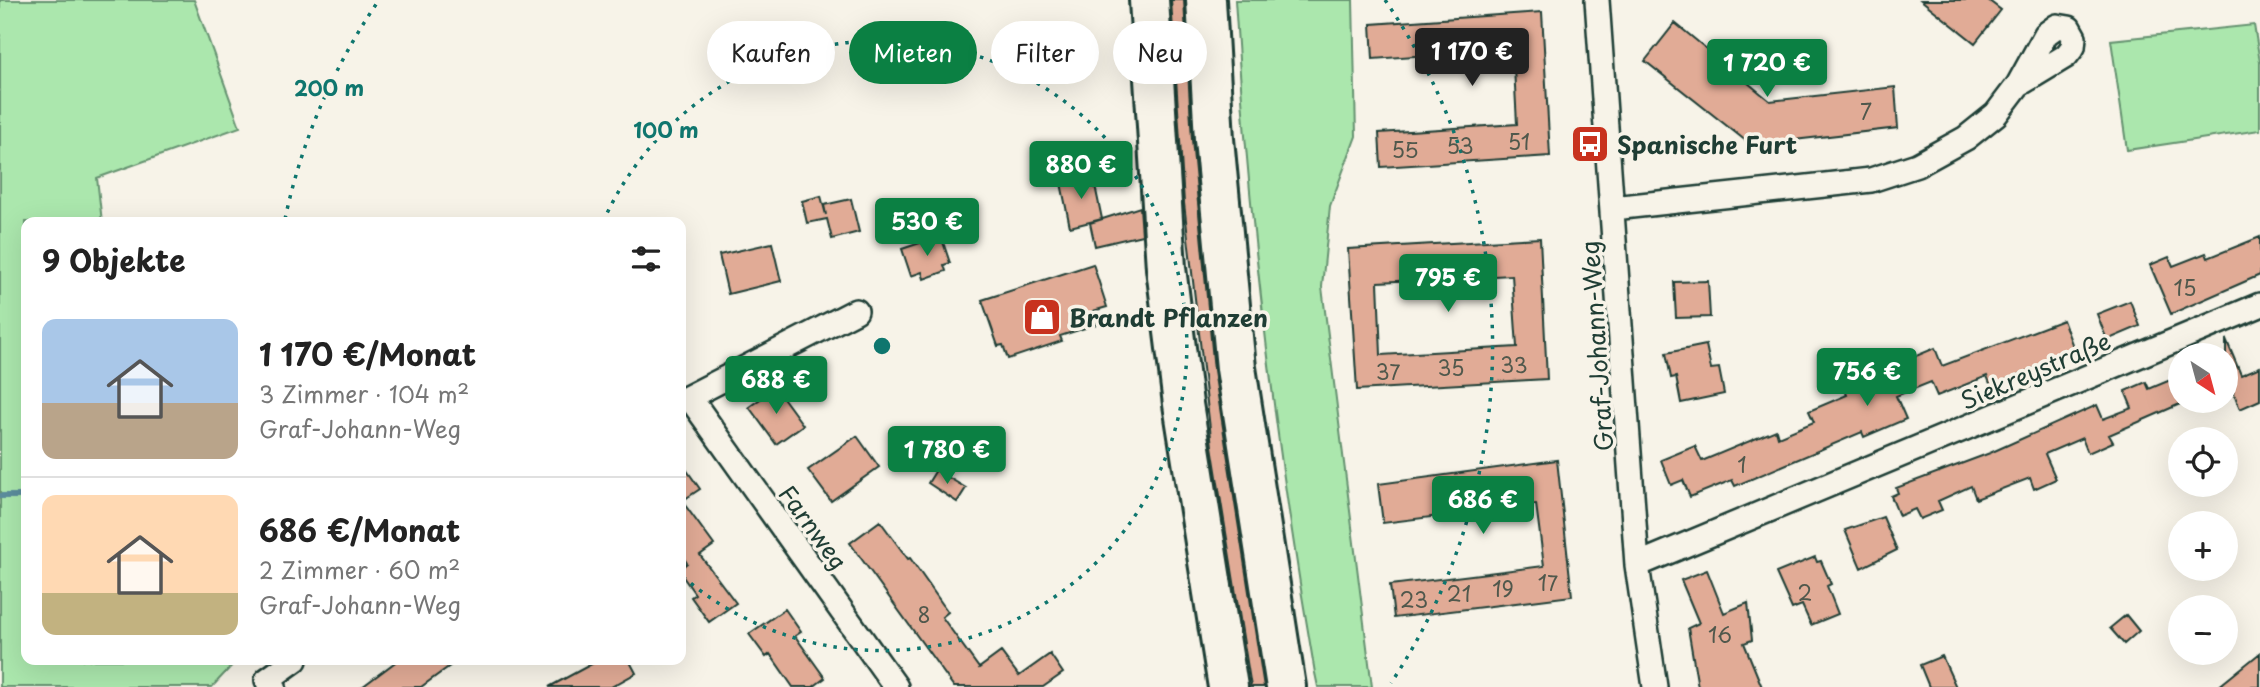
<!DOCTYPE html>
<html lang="de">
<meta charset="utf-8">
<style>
:root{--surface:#fff;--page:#f6f6f6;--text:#222;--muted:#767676;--line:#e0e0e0;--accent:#0b8043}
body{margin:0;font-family:"Playpen Sans",sans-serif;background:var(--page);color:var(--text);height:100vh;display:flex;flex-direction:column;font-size:26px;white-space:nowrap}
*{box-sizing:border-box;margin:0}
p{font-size:23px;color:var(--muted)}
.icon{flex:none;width:38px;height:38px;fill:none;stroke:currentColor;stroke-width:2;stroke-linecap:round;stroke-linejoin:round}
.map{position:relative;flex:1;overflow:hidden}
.panel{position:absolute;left:21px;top:217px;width:665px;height:448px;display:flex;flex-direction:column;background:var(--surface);border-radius:14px;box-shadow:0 7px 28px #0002}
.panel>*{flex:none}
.top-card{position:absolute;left:707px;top:21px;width:665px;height:63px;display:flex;gap:14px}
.needle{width:46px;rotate:144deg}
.tools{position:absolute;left:2168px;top:343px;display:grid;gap:14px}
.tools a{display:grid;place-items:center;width:70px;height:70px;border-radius:50%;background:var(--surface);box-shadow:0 7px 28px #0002;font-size:35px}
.price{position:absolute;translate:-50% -60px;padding:0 16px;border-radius:7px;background:var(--accent);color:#fff;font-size:23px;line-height:46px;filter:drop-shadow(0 2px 4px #0008)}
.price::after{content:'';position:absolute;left:50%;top:42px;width:21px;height:16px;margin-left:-10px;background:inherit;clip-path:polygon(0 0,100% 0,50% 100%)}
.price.on{background:#222;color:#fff}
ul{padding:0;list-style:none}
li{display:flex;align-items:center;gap:21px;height:175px;padding:0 21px}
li+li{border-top:2px solid var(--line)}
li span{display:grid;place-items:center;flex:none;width:196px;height:140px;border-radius:14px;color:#555}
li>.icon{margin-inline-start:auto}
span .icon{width:84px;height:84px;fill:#fffc;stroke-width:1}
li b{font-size:30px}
h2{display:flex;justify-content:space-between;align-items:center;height:84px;padding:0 21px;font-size:30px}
.tag{padding:0 24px;border-radius:32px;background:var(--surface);box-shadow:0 7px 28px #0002;font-size:24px;line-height:63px}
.tag.on{background:var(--accent);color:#fff}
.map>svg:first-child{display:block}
.green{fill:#abe7ad;stroke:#659270;stroke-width:2}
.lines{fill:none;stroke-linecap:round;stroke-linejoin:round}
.stream{stroke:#5b8d9d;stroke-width:6}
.building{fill:#e1ab96;stroke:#1f3d34;stroke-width:2;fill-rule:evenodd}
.minor-casing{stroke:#1f3d34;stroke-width:28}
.motorway-casing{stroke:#1f3d34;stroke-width:44}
.minor{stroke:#f7f3e8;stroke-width:23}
.motorway{stroke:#f7f3e8;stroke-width:38}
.ring{fill:none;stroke:#0f766e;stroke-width:3.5;stroke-dasharray:3.5 7}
.labels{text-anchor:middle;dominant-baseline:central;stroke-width:7;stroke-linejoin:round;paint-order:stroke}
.number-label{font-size:21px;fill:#50584c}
.poi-label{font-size:24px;font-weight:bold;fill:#1f3d34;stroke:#f7f3e8;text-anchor:start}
.street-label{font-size:24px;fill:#1f3d34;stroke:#f7f3e8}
.centre{fill:#0f766e;stroke:#f7f3e8;stroke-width:3.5}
.ring-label{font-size:21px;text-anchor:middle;font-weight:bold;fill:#0f766e;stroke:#f7f3e8;stroke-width:7;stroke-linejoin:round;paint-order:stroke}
</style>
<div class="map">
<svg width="2260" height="687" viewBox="0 0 2260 687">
<rect width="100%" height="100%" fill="#f7f3e8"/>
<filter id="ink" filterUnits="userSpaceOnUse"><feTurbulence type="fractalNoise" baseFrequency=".0143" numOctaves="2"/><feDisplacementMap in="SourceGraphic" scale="14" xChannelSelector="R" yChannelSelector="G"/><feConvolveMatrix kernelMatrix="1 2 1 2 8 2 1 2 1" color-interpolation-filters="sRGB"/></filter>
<g filter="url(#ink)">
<path class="green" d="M 0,0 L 194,0 L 240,127 L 97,178 L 102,222 L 26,222 L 26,660 L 237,660 L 212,687 L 0,687 Z
M 1235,0 L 1353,0 L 1356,136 L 1330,206 L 1322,287 L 1372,687 L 1318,687 L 1315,673 C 1276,450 1249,226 1235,0 Z
M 2254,25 L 2260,62 L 2260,130 L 2127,150 L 2111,40 Z"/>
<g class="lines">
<path class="stream" d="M 0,496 L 26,496"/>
</g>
<path class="building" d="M 1171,0 L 1184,0 L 1192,140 L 1214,370 L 1264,687 L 1251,687 L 1212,446 L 1184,203 Z
M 1921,0 L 1988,0 L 2001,10 L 1975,43 Z
M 1542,12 L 1550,156 L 1381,167 L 1379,133 L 1517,124 L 1513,49 L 1373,59 L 1371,24 Z
M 1675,23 L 1770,101 L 1895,87 L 1898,128 L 1751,145 L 1645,61 Z
M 1093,176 L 1102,219 L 1070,227 L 1061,183 Z
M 821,196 L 826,215 L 824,205 L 851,199 L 859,232 L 832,239 L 827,219 L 807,223 L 802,201 Z
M 1140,207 L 1142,235 L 1095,246 L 1090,223 Z
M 941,236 L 950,263 L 944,265 L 946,271 L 924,279 L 922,272 L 911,276 L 902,249 Z
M 2260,237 L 2260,275 L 2171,314 L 2150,265 L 2169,257 L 2173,266 L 2206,253 L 2208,258 Z
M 1540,238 L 1547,379 L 1357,390 L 1348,249 ZM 1512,275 L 1517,347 L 1381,355 L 1378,282 Z
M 772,243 L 781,281 L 728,294 L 719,255 Z
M 1093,264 L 1107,307 L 1093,311 L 1097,324 L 1060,336 L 1062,341 L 1008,359 L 1003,345 L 998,346 L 982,300 Z
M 1708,281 L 1710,317 L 1676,318 L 1674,282 Z
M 2130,301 L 2140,326 L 2107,340 L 2097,314 Z
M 2063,320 L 2075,352 L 1991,386 L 1987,376 L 1937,396 L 1931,382 L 1896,396 L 1906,419 L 1864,437 L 1862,432 L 1735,486 L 1732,480 L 1690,497 L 1683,480 L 1671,485 L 1661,460 L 1695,446 L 1702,461 L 1776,430 L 1778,437 L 1814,422 L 1809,411 L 1847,395 L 1841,381 L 1882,364 L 1885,369 L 1935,348 L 1942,366 Z
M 2226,339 L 2241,375 L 2260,367 L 2260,400 L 2240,409 L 2233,391 L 2226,394 Z
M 1706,345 L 1711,369 L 1719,368 L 1724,394 L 1681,403 L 1676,377 L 1671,378 L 1666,353 Z
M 2180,376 L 2180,404 L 2109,435 L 2113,442 L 2088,453 L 2082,438 L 2045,454 L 2056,479 L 2034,489 L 2030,478 L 1976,499 L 1971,486 L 1938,501 L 1942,510 L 1920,519 L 1915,509 L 1899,516 L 1891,496 L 1898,493 L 1896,488 L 1990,453 L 2097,405 L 2103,419 L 2132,408 L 2125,391 L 2146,382 L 2149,389 Z
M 776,388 L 803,425 L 776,444 L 749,407 Z
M 857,436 L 879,467 L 831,501 L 808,470 Z
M 1557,460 L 1572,596 L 1394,618 L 1390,585 L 1544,566 L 1536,504 L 1383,523 L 1378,484 Z
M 681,462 L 700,489 L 682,501 L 714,545 L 700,555 L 736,603 L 709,622 L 691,597 L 695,594 L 681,574 L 681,568 L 687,563 L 681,554 Z
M 936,470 L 966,488 L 957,502 L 928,483 Z
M 1883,517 L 1897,550 L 1861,568 L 1845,530 Z
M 880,521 L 908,559 L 910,558 L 948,612 L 942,617 L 979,668 L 1001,652 L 1019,676 L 1050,654 L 1063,673 L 1043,687 L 954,687 L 850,543 Z
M 1815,557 L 1817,562 L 1821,561 L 1831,584 L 1827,586 L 1838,614 L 1811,625 L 1802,605 L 1792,609 L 1776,573 Z
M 1707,570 L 1724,613 L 1748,603 L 1752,640 L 1744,643 L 1762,687 L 1698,687 L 1688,628 L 1699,623 L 1681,580 Z
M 785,609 L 801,632 L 795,636 L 825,678 L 813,687 L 793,687 L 770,654 L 766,657 L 749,634 Z
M 2126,615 L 2139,631 L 2124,644 L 2110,628 Z
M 2260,653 L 2260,687 L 2218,687 Z
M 1942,656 L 1956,687 L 1929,687 L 1920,665 Z
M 398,660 L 458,660 L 421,687 L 362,687 Z
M 599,660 L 629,660 L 636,673 L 611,687 L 549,687 Z"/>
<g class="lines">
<defs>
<path id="minor" d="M 1597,0 L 1637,565 L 1655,687
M 1613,208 L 1871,180 L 1917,165 L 1966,138 L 1996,114 L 2018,85 L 2066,56 L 2073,47 L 2074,37 L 2069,28 L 2057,26 L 2046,34 L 2018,85
M 690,398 L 896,687
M 681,401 L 856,311
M 1637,565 L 2260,305
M 274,687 L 267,680 L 295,660"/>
<path id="motorway" d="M 1149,0 L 1166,268 L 1183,404 L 1228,687
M 1206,0 L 1214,139 L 1236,368 L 1286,687"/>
</defs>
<use href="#minor" class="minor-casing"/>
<use href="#motorway" class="motorway-casing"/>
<use href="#minor" class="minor"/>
<use href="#motorway" class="motorway"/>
</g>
</g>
<g class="ring">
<path d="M603 222A305 305 0 1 1 682 576"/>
<path d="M285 219A610 610 0 0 1 379 0M1385 0A610 610 0 0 1 1391 683"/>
</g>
<defs>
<symbol id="bus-square" viewBox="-11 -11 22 22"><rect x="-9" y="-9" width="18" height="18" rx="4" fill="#c8321e" stroke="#f7f3e8"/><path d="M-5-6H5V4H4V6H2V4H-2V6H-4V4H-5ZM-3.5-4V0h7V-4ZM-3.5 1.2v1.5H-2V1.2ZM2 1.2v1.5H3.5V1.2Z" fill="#fff"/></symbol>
<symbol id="shop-square" viewBox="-11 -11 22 22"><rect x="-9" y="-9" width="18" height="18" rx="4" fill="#c8321e" stroke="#f7f3e8"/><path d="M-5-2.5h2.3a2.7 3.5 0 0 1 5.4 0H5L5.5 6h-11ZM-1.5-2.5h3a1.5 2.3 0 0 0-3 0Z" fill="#fff"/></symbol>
</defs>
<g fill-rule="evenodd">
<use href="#bus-square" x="1568" y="122" width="44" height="44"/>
<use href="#shop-square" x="1020" y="295" width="44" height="44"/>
</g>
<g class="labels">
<g class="number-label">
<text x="1866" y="111">7</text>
<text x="1519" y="141">51</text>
<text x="1460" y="145">53</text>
<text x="1405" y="149">55</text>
<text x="2185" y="287">15</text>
<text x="1514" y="364">33</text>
<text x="1451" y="367">35</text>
<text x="1388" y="371">37</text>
<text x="1742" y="464">1</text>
<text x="1548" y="582">17</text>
<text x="1503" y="588">19</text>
<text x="1805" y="592">2</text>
<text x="1459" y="593">21</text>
<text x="1414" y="599">23</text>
<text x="924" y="614">8</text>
<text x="1720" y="634">16</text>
</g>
<g class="poi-label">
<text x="1617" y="144">Spanische Furt</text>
<text x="1069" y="317">Brandt Pflanzen</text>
</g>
<g class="street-label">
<text transform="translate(1596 346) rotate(-94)">Graf-Johann-Weg</text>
<text transform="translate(2035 370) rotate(-23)">Siekreystraße</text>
<text transform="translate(814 527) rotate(54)">Farnweg</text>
</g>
</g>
<circle cx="882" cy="346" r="10" class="centre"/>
<g class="ring-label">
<text x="329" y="96">200 m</text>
<text x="666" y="138">100 m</text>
</g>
</svg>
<div class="tools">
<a><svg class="needle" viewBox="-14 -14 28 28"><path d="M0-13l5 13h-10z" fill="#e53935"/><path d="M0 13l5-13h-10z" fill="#767676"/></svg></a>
<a><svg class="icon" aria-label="locate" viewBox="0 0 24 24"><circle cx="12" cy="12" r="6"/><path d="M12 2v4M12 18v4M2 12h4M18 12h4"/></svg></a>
<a>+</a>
<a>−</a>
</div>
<b class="price on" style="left:1472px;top:88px">1 170 €</b>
<b class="price" style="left:1767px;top:99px">1 720 €</b>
<b class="price" style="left:1081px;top:201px">880 €</b>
<b class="price" style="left:927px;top:258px">530 €</b>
<b class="price" style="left:1448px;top:314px">795 €</b>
<b class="price" style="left:1867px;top:408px">756 €</b>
<b class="price" style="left:776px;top:416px">688 €</b>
<b class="price" style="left:947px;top:486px">1 780 €</b>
<b class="price" style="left:1483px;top:536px">686 €</b>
<div class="top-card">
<a class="tag">Kaufen</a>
<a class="tag on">Mieten</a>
<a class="tag">Filter</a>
<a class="tag">Neu</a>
</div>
<section class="panel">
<h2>9 Objekte<svg class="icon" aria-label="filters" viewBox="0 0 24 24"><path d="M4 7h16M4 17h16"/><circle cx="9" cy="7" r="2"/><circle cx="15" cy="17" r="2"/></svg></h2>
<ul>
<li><span style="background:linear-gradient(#a9c7e8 60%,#b9a48a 0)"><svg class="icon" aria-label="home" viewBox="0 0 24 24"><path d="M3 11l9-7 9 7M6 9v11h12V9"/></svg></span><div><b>1 170 €/Monat</b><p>3 Zimmer · 104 m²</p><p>Graf-Johann-Weg</p></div></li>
<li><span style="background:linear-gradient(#ffd9b3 70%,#c2b280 0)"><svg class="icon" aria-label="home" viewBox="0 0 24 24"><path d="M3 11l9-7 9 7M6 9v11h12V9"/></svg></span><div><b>686 €/Monat</b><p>2 Zimmer · 60 m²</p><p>Graf-Johann-Weg</p></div></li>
</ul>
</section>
</div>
